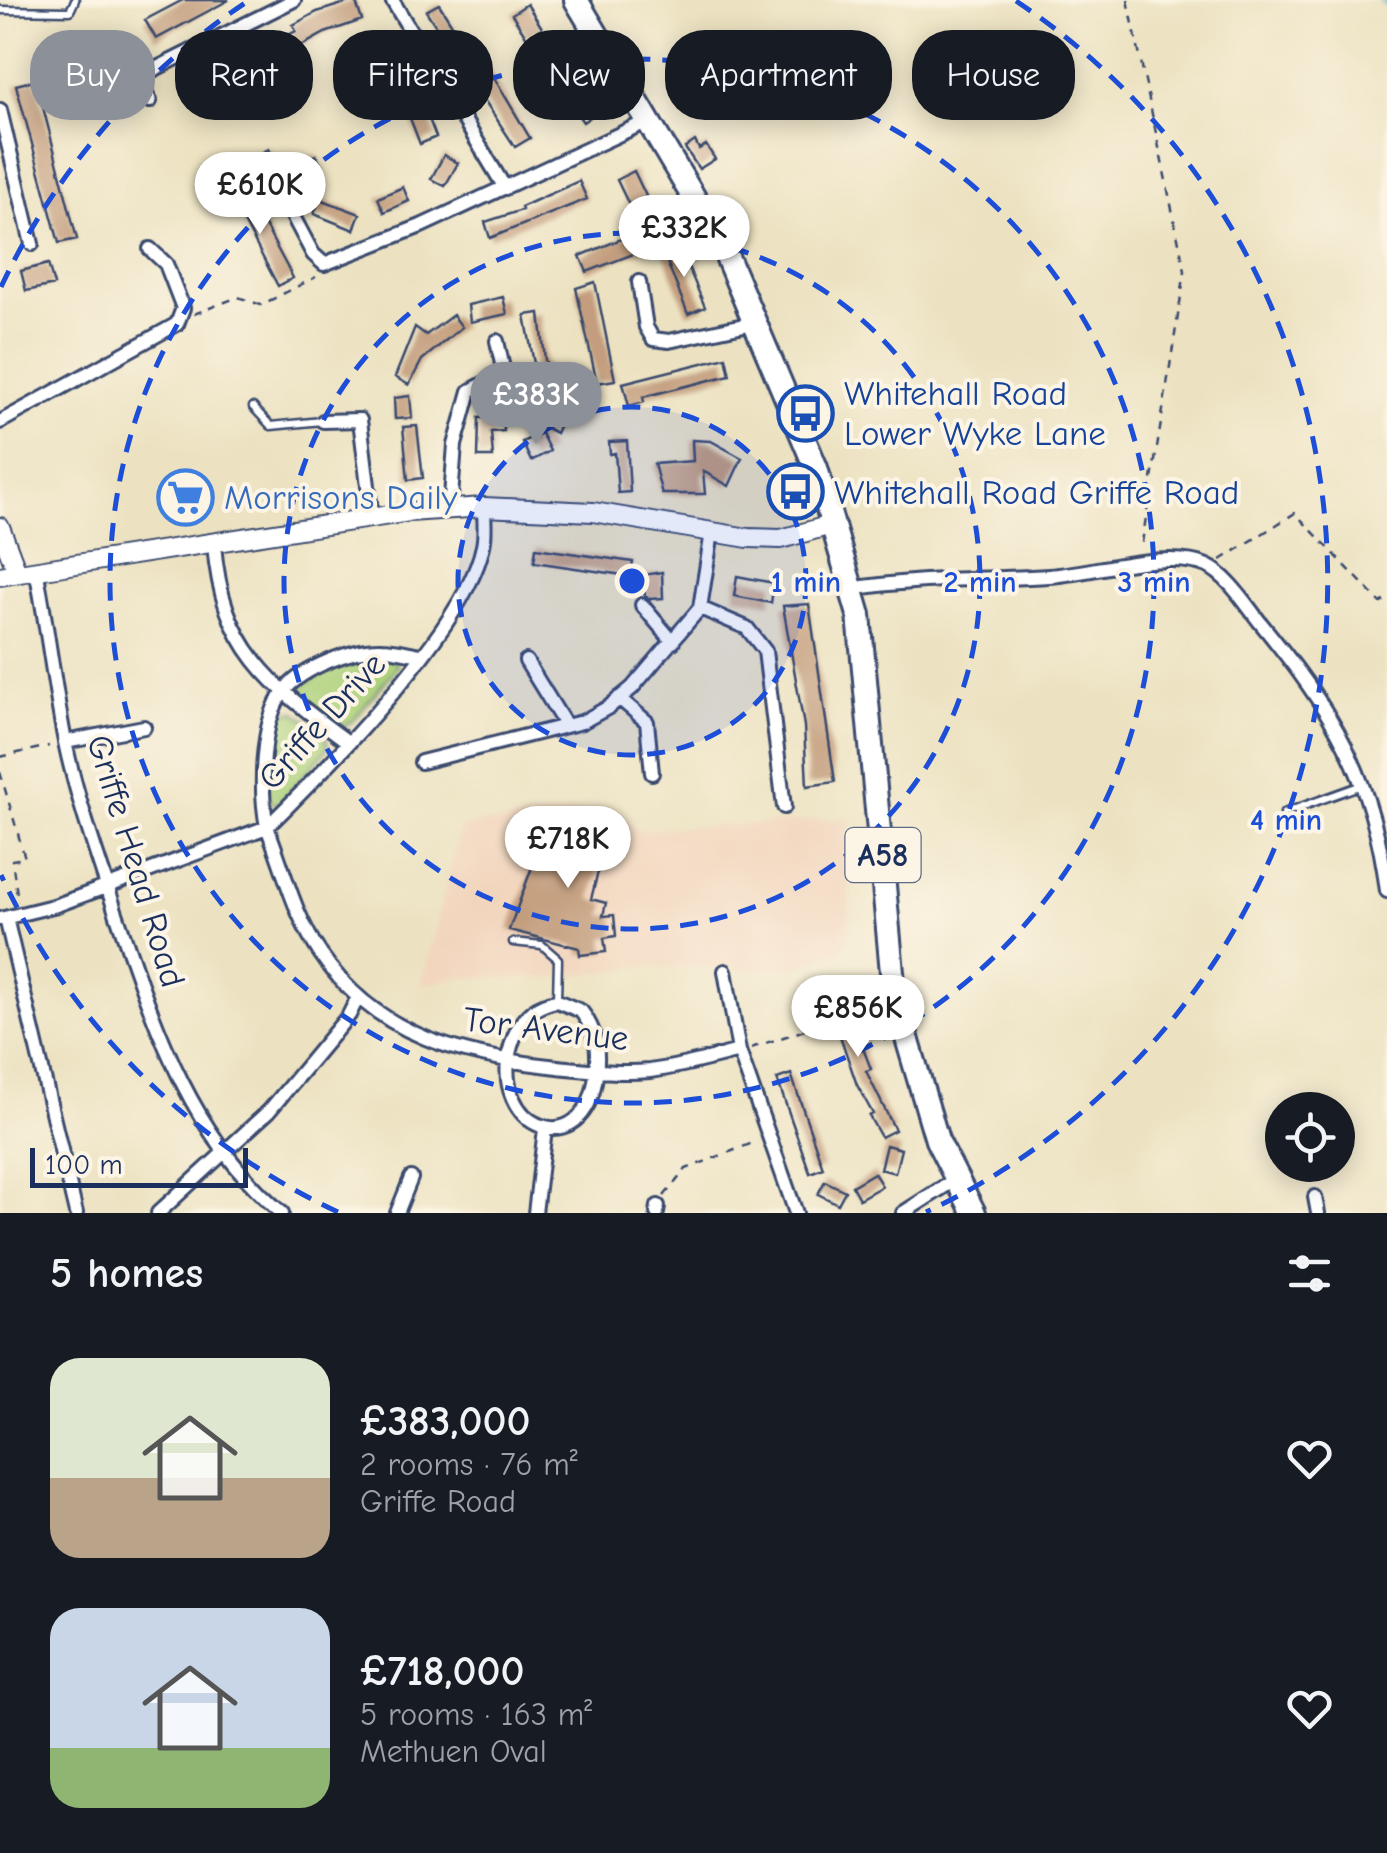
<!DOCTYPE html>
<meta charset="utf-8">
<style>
:root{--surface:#171b24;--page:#242831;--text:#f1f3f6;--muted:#9ea1a6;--accent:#8c9099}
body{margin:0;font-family:"Comic Neue",sans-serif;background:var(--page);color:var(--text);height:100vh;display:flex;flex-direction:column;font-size:38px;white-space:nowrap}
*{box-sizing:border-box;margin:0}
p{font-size:32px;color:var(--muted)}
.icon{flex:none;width:55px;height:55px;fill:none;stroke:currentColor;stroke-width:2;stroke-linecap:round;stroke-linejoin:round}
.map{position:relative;height:1213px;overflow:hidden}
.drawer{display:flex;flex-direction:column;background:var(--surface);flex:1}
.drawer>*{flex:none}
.guide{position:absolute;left:30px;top:30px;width:1328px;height:90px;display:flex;gap:20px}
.buttons{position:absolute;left:1265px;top:1092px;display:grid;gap:20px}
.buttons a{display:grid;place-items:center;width:90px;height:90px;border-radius:50%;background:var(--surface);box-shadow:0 5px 25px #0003;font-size:50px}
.scale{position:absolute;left:30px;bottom:25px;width:218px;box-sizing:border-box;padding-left:10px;border:5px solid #1b2f5e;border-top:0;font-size:28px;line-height:35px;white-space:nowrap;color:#1b2f5e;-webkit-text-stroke:8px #fcf5e5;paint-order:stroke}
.price{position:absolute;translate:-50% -85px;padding:0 22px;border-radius:35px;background:#fff;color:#222;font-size:32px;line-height:65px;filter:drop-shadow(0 2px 5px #0008)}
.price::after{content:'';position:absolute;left:50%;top:60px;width:30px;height:22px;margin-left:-15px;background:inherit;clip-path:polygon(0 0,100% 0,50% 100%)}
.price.on{background:var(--accent);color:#fff}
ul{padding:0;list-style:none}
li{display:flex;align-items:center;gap:30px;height:250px;padding:0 50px}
li span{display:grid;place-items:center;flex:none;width:280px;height:200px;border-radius:30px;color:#555}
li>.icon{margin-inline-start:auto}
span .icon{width:120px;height:120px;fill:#fffc;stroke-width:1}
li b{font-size:42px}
h2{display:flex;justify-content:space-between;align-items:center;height:120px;padding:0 50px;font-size:42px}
.chip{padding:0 35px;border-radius:40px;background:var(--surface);box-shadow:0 5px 25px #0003;font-size:35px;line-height:90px}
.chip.on{background:var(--accent);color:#fff}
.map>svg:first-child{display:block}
.built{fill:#f2d5bd}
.green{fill:#add17a;stroke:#64806c;stroke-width:2.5}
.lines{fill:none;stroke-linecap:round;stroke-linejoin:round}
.stream{stroke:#56acd2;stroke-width:4}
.building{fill:#c39d7d}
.lane-casing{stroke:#3a4a6d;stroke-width:11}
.street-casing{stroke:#3a4a6d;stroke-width:18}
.secondary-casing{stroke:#3a4a6d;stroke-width:22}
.highway-casing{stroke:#3a4a6d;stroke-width:28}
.path{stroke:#3a4a6d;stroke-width:2.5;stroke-dasharray:8 8;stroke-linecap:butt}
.lane{stroke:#fff;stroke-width:6}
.street{stroke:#fff;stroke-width:12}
.secondary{stroke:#fff;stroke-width:18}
.highway{stroke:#fff;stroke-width:22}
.ring{fill:none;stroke:#1d4ed8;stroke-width:5;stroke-dasharray:18 12}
.labels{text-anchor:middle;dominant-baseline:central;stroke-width:8;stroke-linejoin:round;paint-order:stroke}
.shield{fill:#fcf5e5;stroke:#5e6a86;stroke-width:2.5}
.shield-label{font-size:32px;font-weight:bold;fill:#1b2f5e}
.transit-label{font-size:35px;fill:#164399;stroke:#fcf5e5;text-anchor:start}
.shop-label{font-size:35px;fill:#366cbe;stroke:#fcf5e5;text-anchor:start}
.street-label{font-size:35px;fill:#1b2f5e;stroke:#fcf5e5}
.centre{fill:#1d4ed8;stroke:#fcf5e5;stroke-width:5}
.ring-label{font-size:30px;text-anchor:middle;font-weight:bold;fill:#1d4ed8;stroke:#fcf5e5;stroke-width:8;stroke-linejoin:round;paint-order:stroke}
</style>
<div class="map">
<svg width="1387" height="1213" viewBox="0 0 1387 1213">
<rect width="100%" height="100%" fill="#fcf5e5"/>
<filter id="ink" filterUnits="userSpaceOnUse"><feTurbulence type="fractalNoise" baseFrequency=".01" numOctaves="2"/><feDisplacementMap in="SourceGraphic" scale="20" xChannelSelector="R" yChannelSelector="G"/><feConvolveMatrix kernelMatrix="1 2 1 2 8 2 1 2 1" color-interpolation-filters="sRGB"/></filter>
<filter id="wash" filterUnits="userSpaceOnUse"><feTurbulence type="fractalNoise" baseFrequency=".0048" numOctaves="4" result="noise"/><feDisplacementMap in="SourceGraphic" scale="40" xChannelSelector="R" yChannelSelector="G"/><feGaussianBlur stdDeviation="2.25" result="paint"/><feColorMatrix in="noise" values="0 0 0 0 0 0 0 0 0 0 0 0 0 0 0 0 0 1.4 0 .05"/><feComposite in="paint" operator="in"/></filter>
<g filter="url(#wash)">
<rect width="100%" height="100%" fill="#ece2c1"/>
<path class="built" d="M 609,807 L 639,830 L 850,819 L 849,940 L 839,950 L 790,969 L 634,967 L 565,977 L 456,978 L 421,985 L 460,827 Z"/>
<path class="green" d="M 370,658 L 393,658 L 398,666 L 353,721 L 342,727 L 301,696 L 301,686 L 336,666 Z
M 294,711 L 326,734 L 328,748 L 278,805 L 268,801 L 270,748 L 282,714 Z"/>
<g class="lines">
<path class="stream" d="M 1381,0 L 1387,6"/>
</g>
<g id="blocks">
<path class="building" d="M 183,0 L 229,0 L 156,39 L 145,20 Z
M 355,0 L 362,20 L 325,33 L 212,95 L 204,78 L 296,31 L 293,25 L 317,12 Z
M 439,4 L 463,42 L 467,39 L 493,76 L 530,138 L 515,147 L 426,11 Z
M 527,4 L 542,28 L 527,38 L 512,14 Z
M 383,33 L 392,51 L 364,66 L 354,48 Z
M 554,48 L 568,69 L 553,78 L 539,57 Z
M 401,71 L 410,96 L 395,101 L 386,77 Z
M 36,80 L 77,239 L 59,243 L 16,85 Z
M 580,90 L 596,113 L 583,122 L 567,100 Z
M 424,106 L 436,137 L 420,144 L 408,113 Z
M 695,141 L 699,149 L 706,145 L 715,159 L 699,169 L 685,148 Z
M 269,149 L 277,165 L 253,177 L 245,161 Z
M 316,155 L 325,173 L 311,181 L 301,162 Z
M 444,155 L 458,163 L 445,186 L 431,179 Z
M 634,171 L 646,196 L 629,205 L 617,180 Z
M 579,181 L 587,199 L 490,238 L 485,222 L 522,210 L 521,207 Z
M 403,187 L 409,201 L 384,212 L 378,198 Z
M 239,188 L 258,222 L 262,220 L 293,278 L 278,286 L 242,218 L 237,221 L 224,197 Z
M 320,199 L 360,214 L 354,230 L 314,214 Z
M 648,228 L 654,246 L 587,272 L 580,256 Z
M 679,245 L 705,307 L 688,314 L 663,252 Z
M 48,264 L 54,285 L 26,291 L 21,271 Z
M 595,282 L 615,380 L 597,383 L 576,288 Z
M 503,297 L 507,314 L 470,322 L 468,305 Z
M 540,313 L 545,360 L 551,377 L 560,376 L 562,387 L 539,391 L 525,315 Z
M 453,315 L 462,327 L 422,360 L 409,385 L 395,377 L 415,327 L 426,335 Z
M 726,357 L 730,375 L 643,397 L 644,402 L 629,406 L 623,383 Z
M 410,396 L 412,418 L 395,419 L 394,398 Z
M 502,401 L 504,431 L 491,432 L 493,457 L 478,457 L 479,418 L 490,417 L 489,402 Z
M 550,408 L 565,414 L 556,433 L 542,426 Z
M 417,426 L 423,478 L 408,480 L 403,427 Z
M 541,433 L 550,451 L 531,461 L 522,442 Z
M 692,440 L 711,441 L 742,458 L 729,486 L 703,471 L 705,494 L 662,494 L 654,464 L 693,461 Z
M 627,441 L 630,492 L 618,493 L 615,453 L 610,454 L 609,442 Z
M 536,548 L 633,562 L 630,576 L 534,562 Z
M 662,572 L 663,598 L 650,599 L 645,596 L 643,575 Z
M 737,576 L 774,583 L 771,603 L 734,596 Z
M 809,604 L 835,782 L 807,786 L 804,726 L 783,606 Z
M 582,815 L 615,823 L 610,842 L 606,841 L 591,899 L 606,903 L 603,916 L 614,915 L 616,936 L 604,938 L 606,952 L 580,955 L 579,948 L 509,930 L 543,837 L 564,840 L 567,833 L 575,836 Z
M 843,985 L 847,1019 L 851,1017 L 871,1069 L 866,1071 L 895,1130 L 881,1137 L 869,1116 L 873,1114 L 857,1085 L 830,1007 L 828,987 Z
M 791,1074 L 823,1168 L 810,1173 L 777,1079 Z
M 886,1145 L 901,1149 L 895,1173 L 880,1169 Z
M 874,1173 L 882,1186 L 859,1199 L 852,1186 Z
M 825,1181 L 845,1191 L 838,1204 L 818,1194 Z"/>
</g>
</g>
<g filter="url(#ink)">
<use href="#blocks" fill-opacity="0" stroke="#3a4a6d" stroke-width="2.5"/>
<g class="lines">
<defs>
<path id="lane" d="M 0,10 L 70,11 L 75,0
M 253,407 L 271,426 L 322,421
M 1284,813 L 1362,785
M 513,942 L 542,945 L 558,959 L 557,1000"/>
<path id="street" d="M 392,0 L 505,188
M 150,101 L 139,77 L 294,0
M 0,110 L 32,244
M 280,192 L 313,254 L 324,264 L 421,226 L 650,120
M 639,282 L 646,327 L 653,339 L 669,341 L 758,322
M 323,421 L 360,420 L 372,519
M 0,422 L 177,324 L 183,308 L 166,264 L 150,249
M 484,507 C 484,520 486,533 483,546 C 466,628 328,767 267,827 C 284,869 294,915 320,953 C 376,1037 464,1057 558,1067 C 588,1070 620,1074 650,1071 C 680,1067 709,1059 739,1051
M 450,510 L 455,445 L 470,391 L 504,373 L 497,341
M 214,544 C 222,648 269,684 348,742
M 36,569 C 47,626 54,685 65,742 C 77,799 97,855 115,910 C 153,1020 189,1136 282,1213
M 851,589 C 917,578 982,580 1049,576 C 1093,573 1167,549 1207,566 C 1227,575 1245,603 1259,621 C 1331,709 1373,775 1387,891
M 642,605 L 673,642
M 700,608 L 747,628 L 765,651 L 784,807
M 526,661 L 566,726
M 619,698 L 647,722 L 652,773
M 65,742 L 144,727
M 421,762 L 582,722 L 609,707 L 632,688 L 700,608 L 712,532
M 6,918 L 76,1213
M 0,919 L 57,905 L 267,827 C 260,791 260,721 284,691 C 302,668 353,648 382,649 C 395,649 408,653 421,655
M 725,971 L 739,1051 L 796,1213
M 557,1001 L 581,1011 C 597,1032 599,1049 596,1075 C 585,1166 488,1129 511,1046 C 518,1021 532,1005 557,1001 Z
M 1315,1197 L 1318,1213
M 158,1213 L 269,1111 L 349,1015 L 357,999
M 397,1213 L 411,1178
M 535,1213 L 545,1129
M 657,1213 L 658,1206
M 903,1213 L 956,1179"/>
<path id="secondary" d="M 0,527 L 17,572
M 0,576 L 409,512 L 484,507 L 593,512 L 748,538 L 781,539 L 831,525"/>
<path id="highway" d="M 576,0 L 722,245 L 816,468 L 859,615 L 894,994 L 937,1140 L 974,1213"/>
</defs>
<use href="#lane" class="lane-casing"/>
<use href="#street" class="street-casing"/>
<use href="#secondary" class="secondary-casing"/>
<use href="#highway" class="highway-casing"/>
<path class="path" d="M 1128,0 L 1185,271 L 1141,549
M 194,314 L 238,297 L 261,305 L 316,277
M 1221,560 L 1295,513 L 1381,603 L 1387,599
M 0,757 L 49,746
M 0,772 L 25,858 L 12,860 L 18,901
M 751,1048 L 876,1006
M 664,1196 L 686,1169 L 758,1141"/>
<use href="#lane" class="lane"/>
<use href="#street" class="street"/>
<use href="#secondary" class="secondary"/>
<use href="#highway" class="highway"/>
</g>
</g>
<circle cx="632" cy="581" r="174" fill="#1d4ed8" fill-opacity=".12"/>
<g class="ring">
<circle cx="632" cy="581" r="174"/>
<circle cx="632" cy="581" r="348"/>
<circle cx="632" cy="581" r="522"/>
<path d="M338 1212A696 696 0 0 1 1 875M1 287A696 696 0 0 1 248 1M1016 1A696 696 0 0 1 926 1212"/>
</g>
<defs>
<symbol id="bus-ring" viewBox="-11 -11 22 22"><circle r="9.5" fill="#fcf5e5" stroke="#1a4fb4" stroke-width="1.5"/><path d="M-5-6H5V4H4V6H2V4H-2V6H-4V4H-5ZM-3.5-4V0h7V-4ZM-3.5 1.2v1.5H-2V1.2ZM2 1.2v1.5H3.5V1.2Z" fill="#1a4fb4"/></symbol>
<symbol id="supermarket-ring" viewBox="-11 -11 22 22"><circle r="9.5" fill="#fcf5e5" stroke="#3f7fe0" stroke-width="1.5"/><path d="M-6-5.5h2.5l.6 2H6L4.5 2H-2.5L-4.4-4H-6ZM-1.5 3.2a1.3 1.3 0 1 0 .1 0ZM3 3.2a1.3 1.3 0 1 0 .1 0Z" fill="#3f7fe0"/></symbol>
</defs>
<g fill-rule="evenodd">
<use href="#bus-ring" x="774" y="382" width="63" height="63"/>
<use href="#bus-ring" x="764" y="460" width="63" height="63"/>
<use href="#supermarket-ring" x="154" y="466" width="63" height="63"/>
</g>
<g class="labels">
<rect class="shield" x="845.5" y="828" width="75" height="54" rx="8"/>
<g class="shield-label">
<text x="883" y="855">A58</text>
</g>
<g class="transit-label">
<text x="844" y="393">Whitehall Road<tspan x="844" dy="40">Lower Wyke Lane</tspan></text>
<text x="834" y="492">Whitehall Road Griffe Road</text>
</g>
<g class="shop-label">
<text x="224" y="497">Morrisons Daily</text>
</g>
<g class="street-label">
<text transform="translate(322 721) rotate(-48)">Griffe Drive</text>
<text transform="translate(136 861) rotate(73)">Griffe Head Road</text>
<text transform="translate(546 1029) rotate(7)">Tor Avenue</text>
</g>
</g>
<circle cx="632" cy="581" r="15" class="centre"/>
<g class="ring-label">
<text x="806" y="592">1 min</text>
<text x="980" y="592">2 min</text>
<text x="1154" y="592">3 min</text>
<text x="1286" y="830">4 min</text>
</g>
</svg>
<div class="buttons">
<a><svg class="icon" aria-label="locate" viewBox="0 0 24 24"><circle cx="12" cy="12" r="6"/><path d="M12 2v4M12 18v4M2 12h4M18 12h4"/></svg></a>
</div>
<div class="scale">100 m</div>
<b class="price" style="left:260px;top:237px">£610K</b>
<b class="price" style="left:684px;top:280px">£332K</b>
<b class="price on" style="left:536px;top:447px">£383K</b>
<b class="price" style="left:568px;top:891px">£718K</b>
<b class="price" style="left:858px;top:1060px">£856K</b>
<div class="guide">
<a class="chip on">Buy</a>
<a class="chip">Rent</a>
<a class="chip">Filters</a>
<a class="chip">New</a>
<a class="chip">Apartment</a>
<a class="chip">House</a>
</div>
</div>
<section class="drawer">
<h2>5 homes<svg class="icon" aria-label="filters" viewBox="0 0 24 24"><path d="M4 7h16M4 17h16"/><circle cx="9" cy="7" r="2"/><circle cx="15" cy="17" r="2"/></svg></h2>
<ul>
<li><span style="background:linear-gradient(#dfe7d0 60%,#b9a48a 0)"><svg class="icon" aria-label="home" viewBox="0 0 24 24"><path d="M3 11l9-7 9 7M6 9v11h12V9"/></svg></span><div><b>£383,000</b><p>2 rooms · 76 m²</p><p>Griffe Road</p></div><svg class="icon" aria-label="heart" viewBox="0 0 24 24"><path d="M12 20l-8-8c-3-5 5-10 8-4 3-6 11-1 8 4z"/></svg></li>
<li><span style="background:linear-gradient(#c9d6e8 70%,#8fb573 0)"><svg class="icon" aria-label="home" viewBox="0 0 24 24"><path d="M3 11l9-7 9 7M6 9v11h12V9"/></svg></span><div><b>£718,000</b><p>5 rooms · 163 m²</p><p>Methuen Oval</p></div><svg class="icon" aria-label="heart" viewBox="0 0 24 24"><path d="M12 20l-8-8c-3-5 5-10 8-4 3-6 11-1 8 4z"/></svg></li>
</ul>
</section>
